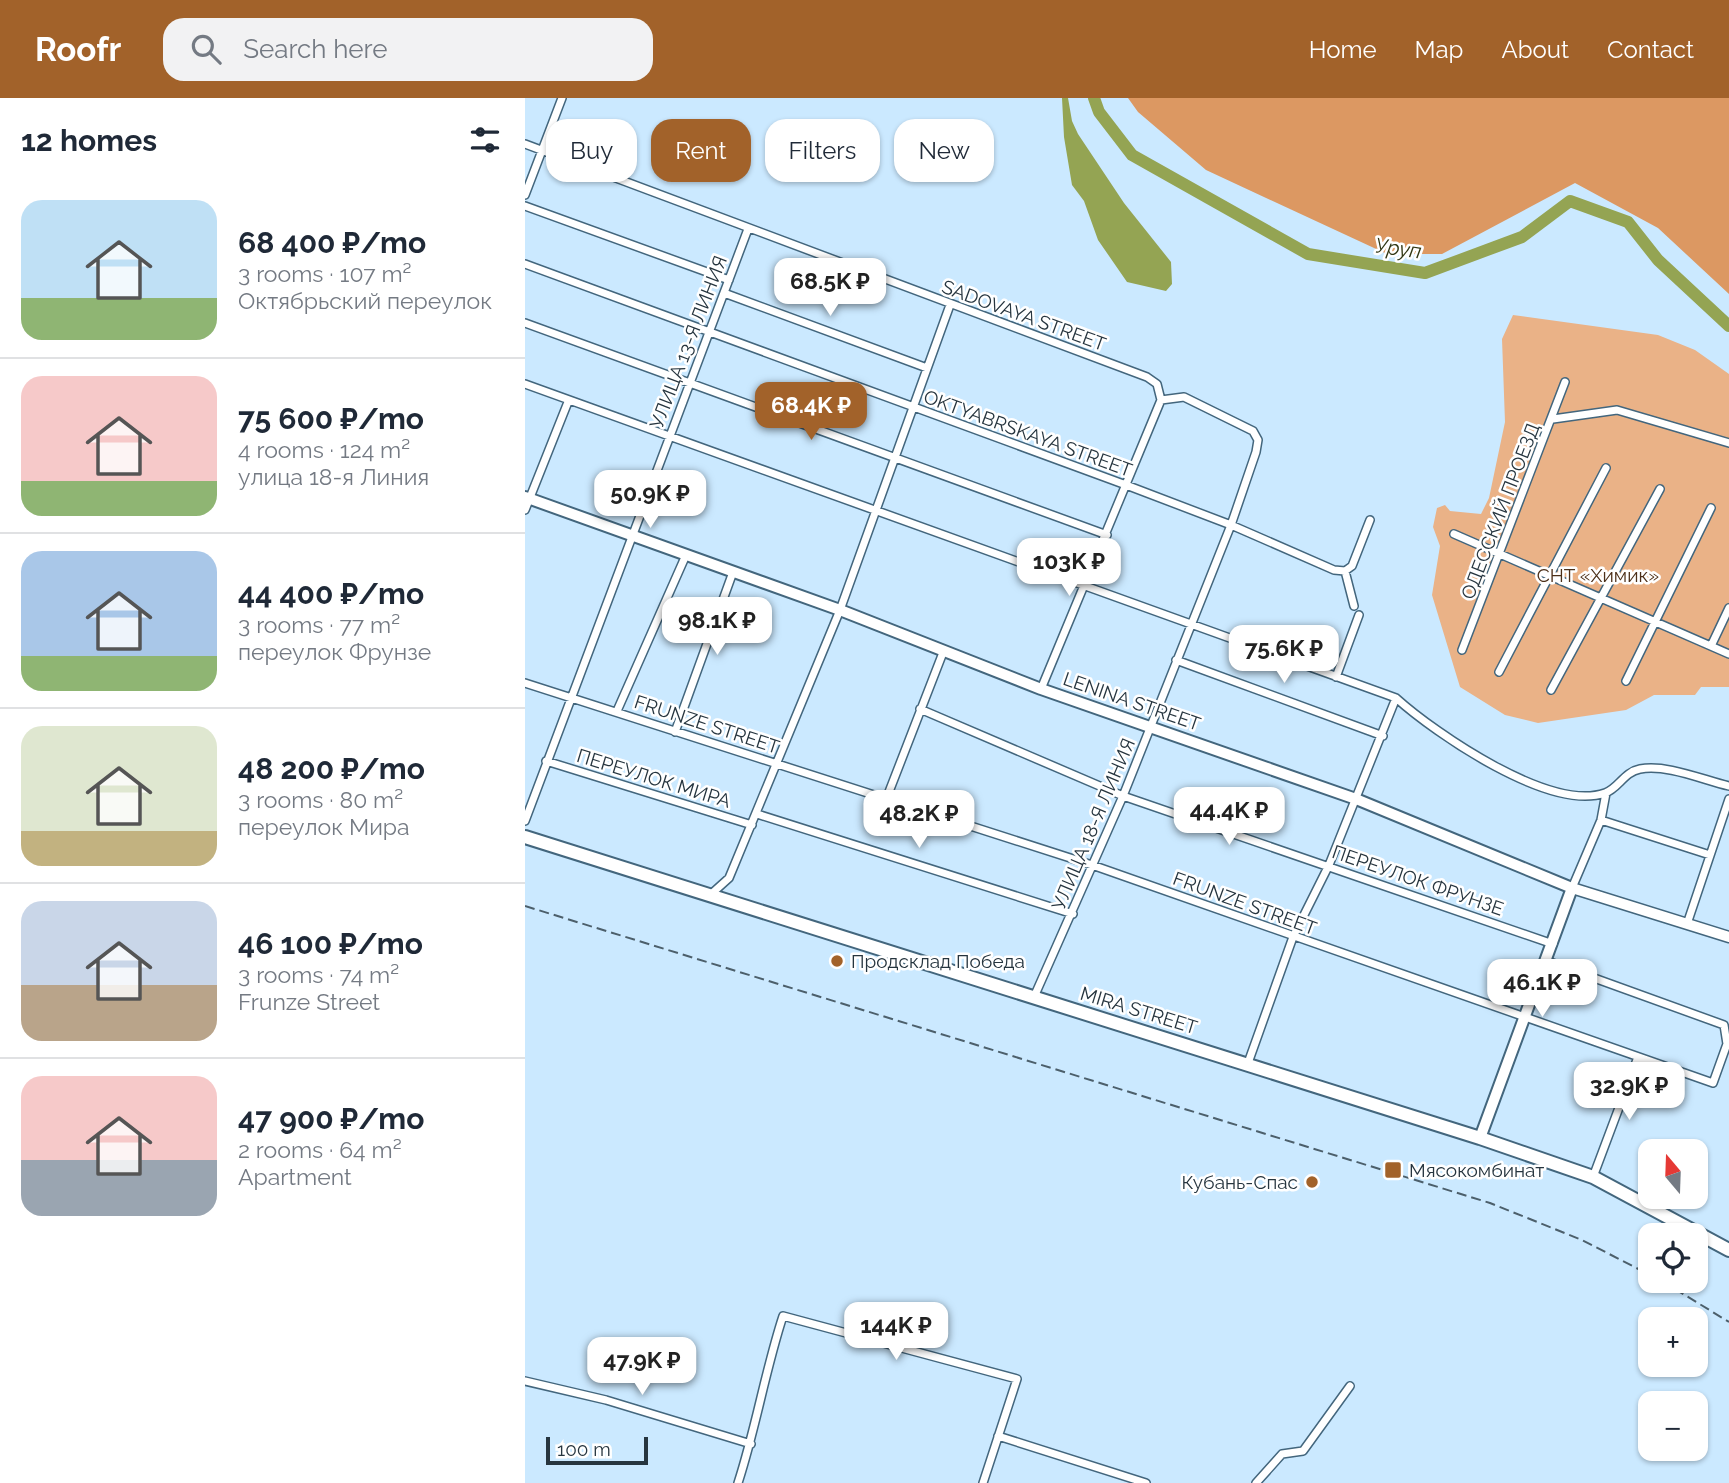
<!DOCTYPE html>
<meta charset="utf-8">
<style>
:root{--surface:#fff;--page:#f2f2f3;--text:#1f2937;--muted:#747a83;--line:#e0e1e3;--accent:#a2622a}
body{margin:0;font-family:Raleway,sans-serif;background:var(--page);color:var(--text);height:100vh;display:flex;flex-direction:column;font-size:26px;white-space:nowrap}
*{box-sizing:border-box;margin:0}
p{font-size:23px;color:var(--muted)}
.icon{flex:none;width:38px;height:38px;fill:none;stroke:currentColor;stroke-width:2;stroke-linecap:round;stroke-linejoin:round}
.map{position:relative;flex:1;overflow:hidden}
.details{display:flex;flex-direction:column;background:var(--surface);width:525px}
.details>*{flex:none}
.hud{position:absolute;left:21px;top:21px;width:665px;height:63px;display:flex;gap:14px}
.needle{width:46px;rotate:341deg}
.fabs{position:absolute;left:1113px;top:1041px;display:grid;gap:14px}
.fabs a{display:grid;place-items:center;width:70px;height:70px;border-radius:14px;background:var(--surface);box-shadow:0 2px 5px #0004;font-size:35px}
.scale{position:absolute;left:21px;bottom:18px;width:102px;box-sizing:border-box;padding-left:7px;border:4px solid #26353f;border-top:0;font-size:19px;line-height:24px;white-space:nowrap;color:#26353f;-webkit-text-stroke:5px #fff;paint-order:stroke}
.price{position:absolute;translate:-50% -60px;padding:0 16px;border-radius:14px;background:#fff;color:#222;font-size:23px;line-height:46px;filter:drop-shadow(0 2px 4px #0008)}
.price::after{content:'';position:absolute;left:50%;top:42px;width:21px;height:16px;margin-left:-10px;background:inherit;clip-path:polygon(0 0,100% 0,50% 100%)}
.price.active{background:var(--accent);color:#fff}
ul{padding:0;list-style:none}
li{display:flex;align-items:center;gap:21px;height:175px;padding:0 21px}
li+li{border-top:2px solid var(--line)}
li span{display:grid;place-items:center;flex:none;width:196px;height:140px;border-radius:21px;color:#555}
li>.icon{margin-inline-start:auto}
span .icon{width:84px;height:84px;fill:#fffc;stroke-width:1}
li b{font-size:30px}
h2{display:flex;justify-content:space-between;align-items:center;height:84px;padding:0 21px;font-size:30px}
.pill{padding:0 24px;border-radius:21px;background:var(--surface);box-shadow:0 2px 5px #0004;font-size:24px;line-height:63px}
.pill.active{background:var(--accent);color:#fff}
header{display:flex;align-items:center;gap:42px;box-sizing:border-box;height:98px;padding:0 35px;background:var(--accent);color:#fff}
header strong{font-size:33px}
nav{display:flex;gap:38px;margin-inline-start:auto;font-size:24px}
.search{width:490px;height:63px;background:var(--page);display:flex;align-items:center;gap:18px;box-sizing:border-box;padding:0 24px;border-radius:21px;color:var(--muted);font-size:26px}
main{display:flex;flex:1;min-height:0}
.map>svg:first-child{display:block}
.green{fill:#eab287}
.forest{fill:#dc9862}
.water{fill:#94a453}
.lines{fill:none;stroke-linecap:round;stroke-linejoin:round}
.river{stroke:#94a453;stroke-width:12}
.minor-casing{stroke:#43667d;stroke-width:10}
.tertiary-casing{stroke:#43667d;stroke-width:13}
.secondary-casing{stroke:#43667d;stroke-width:14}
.primary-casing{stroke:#43667d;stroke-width:16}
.minor{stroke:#fff;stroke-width:7}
.tertiary{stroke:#fff;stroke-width:10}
.secondary{stroke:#fff;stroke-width:10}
.primary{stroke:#fff;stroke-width:12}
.rail{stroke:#4c5f6b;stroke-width:2;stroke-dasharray:10 5;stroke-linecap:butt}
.poi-dot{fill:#a2622a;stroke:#fff;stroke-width:2.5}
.labels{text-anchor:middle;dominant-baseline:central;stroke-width:5;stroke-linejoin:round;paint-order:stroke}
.street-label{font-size:19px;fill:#26353f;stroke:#fff}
.park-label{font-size:19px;fill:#4c2f18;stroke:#fff}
.poi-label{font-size:19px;fill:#26353f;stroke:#fff;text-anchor:start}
.water-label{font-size:21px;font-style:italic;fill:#303613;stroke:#fff}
</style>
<header>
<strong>Roofr</strong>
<div class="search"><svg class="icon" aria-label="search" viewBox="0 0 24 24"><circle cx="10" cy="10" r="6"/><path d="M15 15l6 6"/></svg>Search here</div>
<nav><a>Home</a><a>Map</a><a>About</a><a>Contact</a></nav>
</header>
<main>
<section class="details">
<h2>12 homes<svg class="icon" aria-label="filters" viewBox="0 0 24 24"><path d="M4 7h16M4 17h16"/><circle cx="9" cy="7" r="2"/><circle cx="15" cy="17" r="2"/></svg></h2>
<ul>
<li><span style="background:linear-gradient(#bfe0f5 70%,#8fb573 0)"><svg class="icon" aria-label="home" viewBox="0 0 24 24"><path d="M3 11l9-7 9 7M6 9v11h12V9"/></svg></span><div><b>68 400 ₽/mo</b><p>3 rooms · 107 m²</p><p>Октябрьский переулок</p></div></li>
<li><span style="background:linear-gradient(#f6c9c9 75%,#8fb573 0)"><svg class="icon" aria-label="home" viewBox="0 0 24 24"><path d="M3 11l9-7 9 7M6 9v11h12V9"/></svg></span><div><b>75 600 ₽/mo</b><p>4 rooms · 124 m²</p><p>улица 18-я Линия</p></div></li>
<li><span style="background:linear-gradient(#a9c7e8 75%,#8fb573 0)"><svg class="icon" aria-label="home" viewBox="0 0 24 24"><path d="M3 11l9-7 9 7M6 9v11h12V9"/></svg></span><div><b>44 400 ₽/mo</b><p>3 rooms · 77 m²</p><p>переулок Фрунзе</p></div></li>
<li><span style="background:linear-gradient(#dfe7d0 75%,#c2b280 0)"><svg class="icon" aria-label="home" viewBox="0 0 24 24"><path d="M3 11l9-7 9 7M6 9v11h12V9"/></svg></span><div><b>48 200 ₽/mo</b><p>3 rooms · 80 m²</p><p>переулок Мира</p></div></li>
<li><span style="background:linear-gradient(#c9d6e8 60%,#b9a48a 0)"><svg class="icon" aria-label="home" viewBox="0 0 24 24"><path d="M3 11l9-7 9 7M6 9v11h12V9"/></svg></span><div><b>46 100 ₽/mo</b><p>3 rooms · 74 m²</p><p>Frunze Street</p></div></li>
<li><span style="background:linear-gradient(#f6c9c9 60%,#9aa5b1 0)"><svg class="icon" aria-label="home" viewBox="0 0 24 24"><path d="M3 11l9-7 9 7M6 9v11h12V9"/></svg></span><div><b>47 900 ₽/mo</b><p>2 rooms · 64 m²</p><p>Apartment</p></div></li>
</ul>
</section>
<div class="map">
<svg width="1204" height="1385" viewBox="0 0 1204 1385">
<rect width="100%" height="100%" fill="#cbe9ff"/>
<path class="green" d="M 988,217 L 1133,237 L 1170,252 L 1204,276 L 1204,589 L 1176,589 L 1170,597 L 1129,597 L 1101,612 L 1013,625 L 980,617 L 935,589 L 907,497 L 915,448 L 908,429 L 912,410 L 920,407 L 925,413 L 956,416 L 964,400 L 980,324 L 977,241 Z"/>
<path class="forest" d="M 603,0 L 1204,0 L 1204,196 L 1133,130 L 1050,85 L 917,156 L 862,156 L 681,72 L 613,14 Z"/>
<path class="water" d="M 537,0 L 543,0 L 547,23 L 553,36 L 599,105 L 646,164 L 647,186 L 641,193 L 602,184 L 573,142 L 559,103 L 547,87 L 539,39 Z"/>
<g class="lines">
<path class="river" d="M 569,0 L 574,14 L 607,57 L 783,156 L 900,175 L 997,139 L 1045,103 L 1103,124 L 1133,162 L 1204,228"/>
<defs>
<path id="minor" d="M 0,46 L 622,279 L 632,286 L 636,302 L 659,299 L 728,333 L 733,342 L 731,354 L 706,427 L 598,698 L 509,899
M 0,97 L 37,0
M 0,108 L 204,182
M 0,166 L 601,387 L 706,427 L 809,472 L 820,473 L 827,468 L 845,422
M 199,195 L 402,270
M 0,225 L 582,437
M 0,286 L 871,600 C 911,636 1025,714 1080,695 C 1093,691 1099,674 1115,671 C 1142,666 1178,682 1204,688
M 1028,321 L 1092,312 L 1204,345
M 0,412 L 43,304
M 929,436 L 1204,556
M 820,473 L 829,508
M 1186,548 L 1204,510
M 937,552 L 1040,284
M 651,562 L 858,638
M 974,574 L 1081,370
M 811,579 L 834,517
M 1101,583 L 1186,410
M 0,585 L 567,767 L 1188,985 L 1202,946 L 1199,927 L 1022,863
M 516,591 L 636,302
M 1026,592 L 1135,391
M 395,611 L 598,698 L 1028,846
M 92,613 L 161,457
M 150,634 L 208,474
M 21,663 L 227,727
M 362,699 L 419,552
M 232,716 L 548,816
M 1076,722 L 1185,757
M 0,723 L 223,131
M 1047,790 L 1076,722 L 1081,695
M 184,798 L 204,780 L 315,512 L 425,207
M 1162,826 L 1204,701
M 723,965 L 768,839 L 804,767 L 871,600
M 1068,1079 L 1113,959
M 0,1283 L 81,1302 L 226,1346
M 473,1338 L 621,1385
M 213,1385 C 231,1330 240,1273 258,1218 L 492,1281 L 458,1385
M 731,1385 L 757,1356 L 778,1353 L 825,1288"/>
<path id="tertiary" d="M 1047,790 L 1204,839"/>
<path id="secondary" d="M 0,399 L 315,512 L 516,591 L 831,701 L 1047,790 L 955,1040"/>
<path id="primary" d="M 0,739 L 955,1040 L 1068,1079 L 1204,1152"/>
</defs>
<use href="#minor" class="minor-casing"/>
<use href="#tertiary" class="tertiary-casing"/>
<use href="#secondary" class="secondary-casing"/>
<use href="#primary" class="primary-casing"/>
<use href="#minor" class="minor"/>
<use href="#tertiary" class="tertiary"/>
<use href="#secondary" class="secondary"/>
<use href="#primary" class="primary"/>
<path class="rail" d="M 0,808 L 965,1105 L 1057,1142 L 1125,1177
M 1137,1183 L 1204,1224"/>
</g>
<g class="poi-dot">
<circle cx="312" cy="863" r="7"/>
<rect x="859" y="1063" width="18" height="18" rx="3.5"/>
<circle cx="787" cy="1084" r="7"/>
</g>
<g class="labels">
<g class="street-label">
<text transform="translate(499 217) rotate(20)">SADOVAYA STREET</text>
<text transform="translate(163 244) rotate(-69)">УЛИЦА 13-Я ЛИНИЯ</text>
<text transform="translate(503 335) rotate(20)">OKTYABRSKAYA STREET</text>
<text transform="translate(975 413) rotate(-69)">ОДЕССКИЙ ПРОЕЗД</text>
<text transform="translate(607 603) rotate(19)">LENINA STREET</text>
<text transform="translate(182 626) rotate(18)">FRUNZE STREET</text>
<text transform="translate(129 680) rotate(17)">ПЕРЕУЛОК МИРА</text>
<text transform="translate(568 726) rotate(-67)">УЛИЦА 18-Я ЛИНИЯ</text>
<text transform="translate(893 782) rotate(19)">ПЕРЕУЛОК ФРУНЗЕ</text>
<text transform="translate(720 805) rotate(20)">FRUNZE STREET</text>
<text transform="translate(614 912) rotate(17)">MIRA STREET</text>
</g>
<g class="park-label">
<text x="1073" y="477">СНТ «Химик»</text>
</g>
<g class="poi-label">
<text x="326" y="863">Продсклад Победа</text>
<text x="884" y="1072">Мясокомбинат</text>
<text x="773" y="1084" text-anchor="end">Кубань-Спас</text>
</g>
<g class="water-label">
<text transform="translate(873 150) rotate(8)">Уруп</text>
</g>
</g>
</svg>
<div class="fabs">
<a><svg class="needle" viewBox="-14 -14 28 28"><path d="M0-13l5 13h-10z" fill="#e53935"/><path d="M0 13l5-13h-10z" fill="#747a83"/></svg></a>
<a><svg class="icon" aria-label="locate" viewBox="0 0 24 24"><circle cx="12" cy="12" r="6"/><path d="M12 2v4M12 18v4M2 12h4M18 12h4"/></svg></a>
<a>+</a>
<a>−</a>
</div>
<div class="scale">100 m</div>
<b class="price" style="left:305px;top:220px">68.5K ₽</b>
<b class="price active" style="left:286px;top:344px">68.4K ₽</b>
<b class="price" style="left:125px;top:432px">50.9K ₽</b>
<b class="price" style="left:544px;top:500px">103K ₽</b>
<b class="price" style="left:192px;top:559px">98.1K ₽</b>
<b class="price" style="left:759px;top:587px">75.6K ₽</b>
<b class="price" style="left:704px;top:749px">44.4K ₽</b>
<b class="price" style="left:394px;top:752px">48.2K ₽</b>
<b class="price" style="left:1017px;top:921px">46.1K ₽</b>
<b class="price" style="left:1104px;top:1024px">32.9K ₽</b>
<b class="price" style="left:371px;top:1264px">144K ₽</b>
<b class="price" style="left:117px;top:1299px">47.9K ₽</b>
<div class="hud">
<a class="pill">Buy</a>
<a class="pill active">Rent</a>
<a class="pill">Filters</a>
<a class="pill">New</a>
</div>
</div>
</main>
